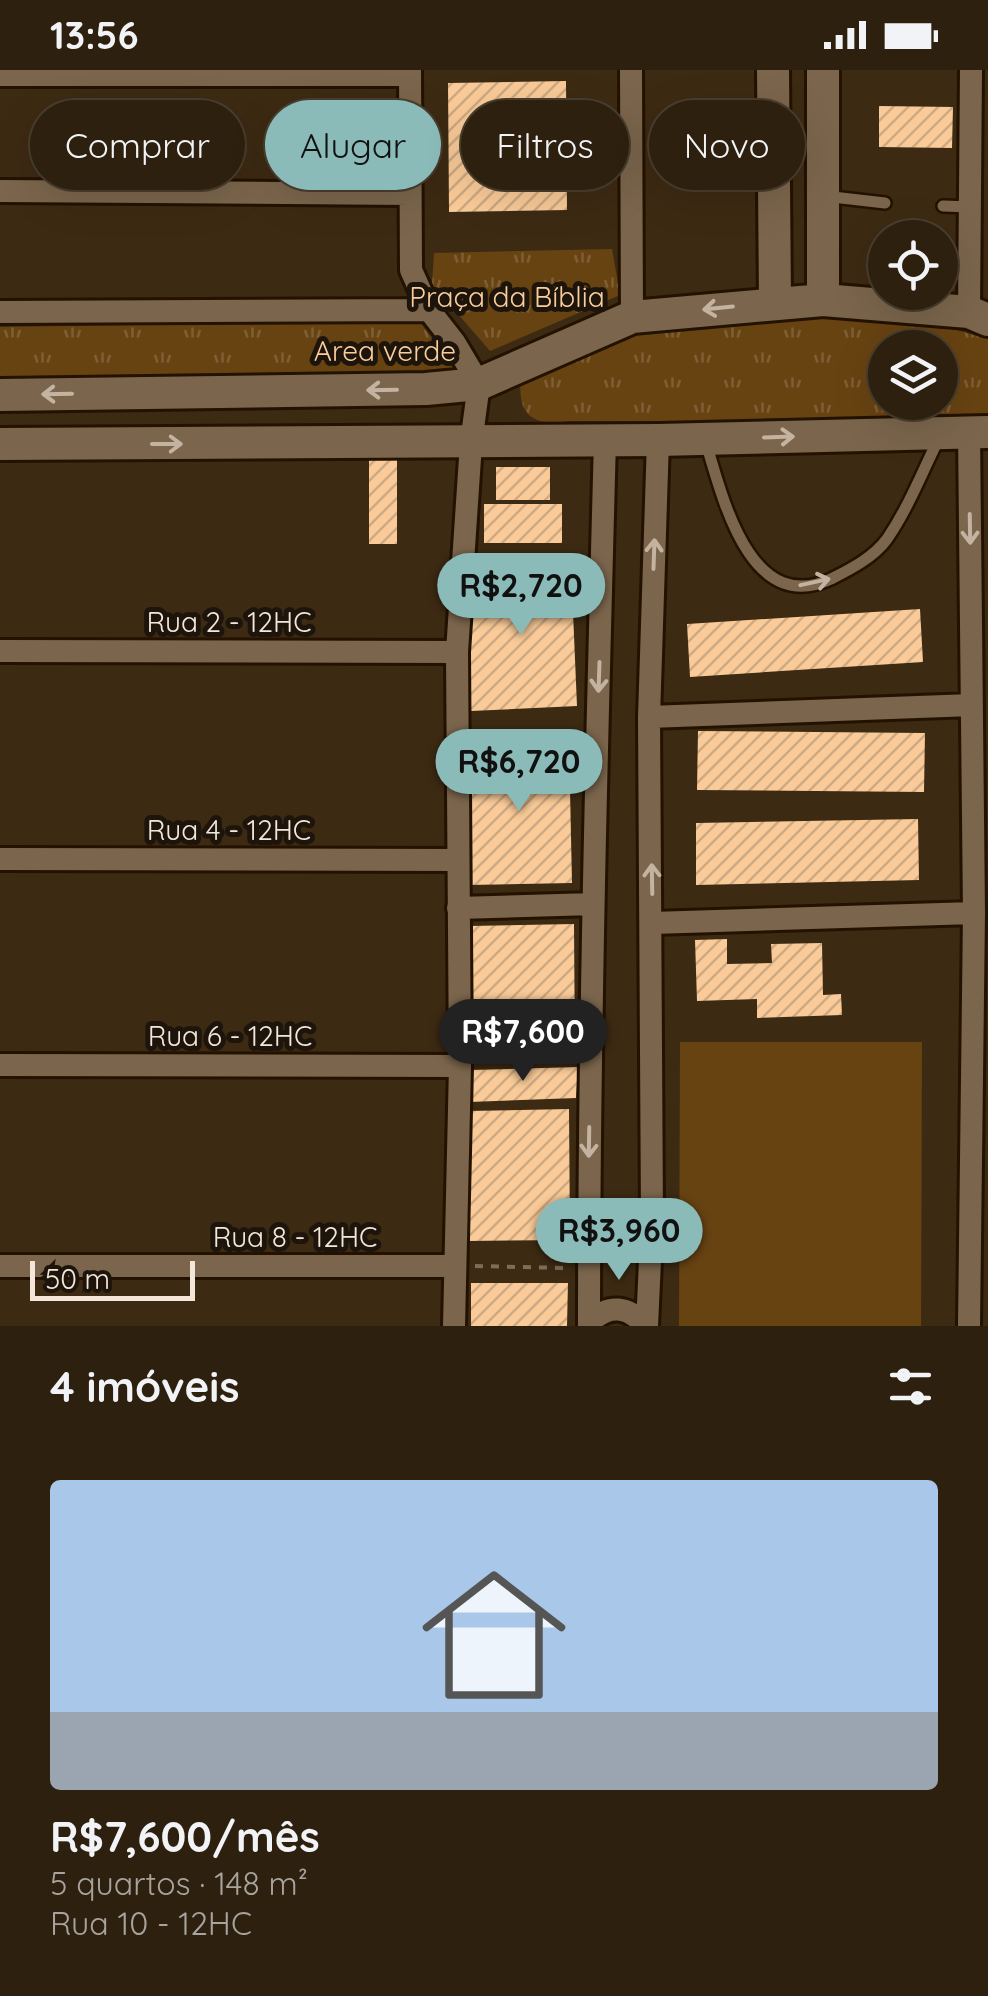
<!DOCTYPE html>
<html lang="pt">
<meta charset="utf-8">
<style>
:root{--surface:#2e200e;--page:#362817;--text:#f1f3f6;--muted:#a7a39e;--line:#493e2e;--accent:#8bbbb9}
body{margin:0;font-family:Quicksand,sans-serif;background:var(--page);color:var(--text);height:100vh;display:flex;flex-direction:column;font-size:38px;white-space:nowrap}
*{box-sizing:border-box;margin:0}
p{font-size:32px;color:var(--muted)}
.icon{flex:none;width:55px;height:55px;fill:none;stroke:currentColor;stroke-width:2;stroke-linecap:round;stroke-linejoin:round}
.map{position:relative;height:1256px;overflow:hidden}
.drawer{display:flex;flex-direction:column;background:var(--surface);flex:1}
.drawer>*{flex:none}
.guide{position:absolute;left:30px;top:30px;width:930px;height:90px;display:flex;gap:20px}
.fabs{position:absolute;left:868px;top:150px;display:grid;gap:20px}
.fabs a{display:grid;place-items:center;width:90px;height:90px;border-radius:50%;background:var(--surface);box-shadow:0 10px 40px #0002,0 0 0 2px var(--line);font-size:50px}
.scale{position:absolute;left:30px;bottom:25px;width:165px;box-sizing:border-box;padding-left:10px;border:5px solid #f4e7d9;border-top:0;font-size:28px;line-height:35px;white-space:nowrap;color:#f4e7d9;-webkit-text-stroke:8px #1d150b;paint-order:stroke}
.price{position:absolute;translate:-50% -85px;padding:0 22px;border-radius:35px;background:var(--accent);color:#111;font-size:32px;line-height:65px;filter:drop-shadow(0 2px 5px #0008)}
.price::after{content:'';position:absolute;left:50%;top:60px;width:30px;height:22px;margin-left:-15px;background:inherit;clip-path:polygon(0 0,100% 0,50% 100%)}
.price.current{background:#222;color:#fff}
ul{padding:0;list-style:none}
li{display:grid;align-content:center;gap:20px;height:530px;padding:0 50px}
li span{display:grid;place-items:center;height:310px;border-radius:10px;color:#555}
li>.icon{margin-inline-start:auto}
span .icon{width:180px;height:180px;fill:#fffc;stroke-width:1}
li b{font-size:42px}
h2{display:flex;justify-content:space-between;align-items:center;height:120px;padding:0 50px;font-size:42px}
.chip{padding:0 35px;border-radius:45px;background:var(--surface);box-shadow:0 10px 40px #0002,0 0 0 2px var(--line);font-size:35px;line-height:90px}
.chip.current{background:var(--accent);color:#111}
.status{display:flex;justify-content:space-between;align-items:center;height:70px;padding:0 50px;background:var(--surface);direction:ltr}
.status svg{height:28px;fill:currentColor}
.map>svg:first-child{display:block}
.grass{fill:url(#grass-tufts);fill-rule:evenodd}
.garden{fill:#684312}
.building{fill:url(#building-hatch)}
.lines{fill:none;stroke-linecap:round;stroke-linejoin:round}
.lane-casing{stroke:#241200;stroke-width:16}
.street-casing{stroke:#241200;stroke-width:28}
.secondary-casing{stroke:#241200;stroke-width:38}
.path{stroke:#7e6d59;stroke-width:4;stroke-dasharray:8 8;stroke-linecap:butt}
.lane{stroke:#7b654c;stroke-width:11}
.street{stroke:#7b654c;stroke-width:22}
.secondary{stroke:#7b654c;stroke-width:32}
.oneway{stroke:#c4b3a1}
.labels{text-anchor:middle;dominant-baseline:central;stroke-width:10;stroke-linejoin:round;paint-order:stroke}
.park-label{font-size:28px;fill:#facd9c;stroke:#1d150b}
.street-label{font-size:28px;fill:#f4e7d9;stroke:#1d150b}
</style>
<div class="status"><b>13:56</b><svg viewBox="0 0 49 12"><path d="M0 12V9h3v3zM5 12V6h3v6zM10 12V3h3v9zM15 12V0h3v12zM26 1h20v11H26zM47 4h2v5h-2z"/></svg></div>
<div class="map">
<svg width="988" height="1256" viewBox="0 0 988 1256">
<defs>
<pattern id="grass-tufts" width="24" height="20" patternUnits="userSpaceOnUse" patternTransform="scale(2.5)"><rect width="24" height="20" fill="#684312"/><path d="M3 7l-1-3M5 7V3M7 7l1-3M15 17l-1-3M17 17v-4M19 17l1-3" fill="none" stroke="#7e5e34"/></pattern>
<pattern id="building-hatch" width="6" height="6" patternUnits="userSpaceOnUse" patternTransform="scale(2.5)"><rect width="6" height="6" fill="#facb98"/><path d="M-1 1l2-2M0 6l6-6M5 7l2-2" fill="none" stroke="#ceaa82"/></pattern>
</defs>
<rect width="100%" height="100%" fill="#3d2a13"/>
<path class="grass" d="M 612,179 L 620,225 L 490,281 L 432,214 L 434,183 Z
M 841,243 L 953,259 L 988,269 L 988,347 L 840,352 L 569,351 C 530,357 517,344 521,305 L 642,257 ZM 885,278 L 940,278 L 940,332 L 885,332 Z
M 419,251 L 454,298 L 426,309 L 0,313 L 0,257 Z"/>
<path class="garden" d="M 680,972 L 922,972 L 921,1256 L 679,1256 Z"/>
<path class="building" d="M 566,11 L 567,140 L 449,142 L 448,13 Z
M 879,36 L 953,37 L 952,78 L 879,77 Z
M 369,385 L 397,385 L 397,474 L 369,474 Z
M 496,397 L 550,397 L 550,430 L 496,430 Z
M 484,434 L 562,434 L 562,473 L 484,473 Z
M 571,495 L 577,636 L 471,641 L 466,499 Z
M 920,539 L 923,592 L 690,607 L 687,554 Z
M 698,661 L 925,663 L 924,722 L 697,720 Z
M 569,673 L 572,813 L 468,815 L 466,676 Z
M 918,749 L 919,810 L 696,815 L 696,753 Z
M 574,854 L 575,988 L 471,990 L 470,856 Z
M 727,869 L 727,894 L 772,893 L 771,874 L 822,873 L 823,925 L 841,924 L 842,945 L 757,948 L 757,929 L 697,931 L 695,870 Z
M 578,997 L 576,1028 L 469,1032 L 470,1000 Z
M 569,1039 L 570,1170 L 467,1171 L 467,1041 Z
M 471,1213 L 568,1213 L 567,1256 L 471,1256 Z"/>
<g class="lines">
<defs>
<path id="lane" d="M 824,126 L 885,133
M 943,136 L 970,137
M 706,373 C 723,429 750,546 831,509 C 851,499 874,487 887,469 C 909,437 923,400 940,366"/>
<path id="street" d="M 410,0 L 411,200 L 429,240 L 454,272 L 479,314 L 471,373 L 457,582 L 460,996 L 454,1256
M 631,0 L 632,247
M 0,5 L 410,5
M 0,121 L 410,124
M 0,242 L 429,240
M 969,242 L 971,0
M 0,581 L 457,582
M 649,647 L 972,635
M 0,789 L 458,790
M 458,838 L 593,834
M 652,853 L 974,843
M 0,995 L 460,996
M 587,1153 L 602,1174 L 628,1178 L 643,1166 L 651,1148
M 0,1196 L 455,1196
M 589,1253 C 609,1233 628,1236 646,1256
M 589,1256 C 589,961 597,665 605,370
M 647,1256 L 652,1147 L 649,647 L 658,370
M 969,1256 L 974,843 L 969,361"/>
<path id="secondary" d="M 773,0 L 775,231
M 823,230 L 823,0
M 0,325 L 426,319 L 479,314 L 632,247 L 823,230 L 969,242 L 988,250
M 0,374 L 658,370 L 988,362"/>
</defs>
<use href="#lane" class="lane-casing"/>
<use href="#street" class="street-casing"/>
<use href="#secondary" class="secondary-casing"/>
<path class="path" d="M 475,1196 L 566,1198"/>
<use href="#lane" class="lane"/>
<use href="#street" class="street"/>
<use href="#secondary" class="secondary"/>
</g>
<defs><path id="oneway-shaft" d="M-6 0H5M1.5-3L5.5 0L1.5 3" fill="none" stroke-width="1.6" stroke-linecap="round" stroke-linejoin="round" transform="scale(2.5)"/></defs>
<g class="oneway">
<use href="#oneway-shaft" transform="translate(718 238) rotate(174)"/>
<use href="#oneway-shaft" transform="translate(382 320) rotate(179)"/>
<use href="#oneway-shaft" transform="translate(57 324) rotate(179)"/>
<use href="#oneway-shaft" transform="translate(779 367) rotate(-2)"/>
<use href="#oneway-shaft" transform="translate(167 374)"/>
<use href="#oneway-shaft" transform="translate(970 459) rotate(89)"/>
<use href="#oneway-shaft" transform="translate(654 484) rotate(-88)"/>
<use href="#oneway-shaft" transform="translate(815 512) rotate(-12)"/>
<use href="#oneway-shaft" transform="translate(599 607) rotate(92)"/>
<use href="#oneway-shaft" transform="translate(652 809) rotate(-91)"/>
<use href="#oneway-shaft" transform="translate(589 1072) rotate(91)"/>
</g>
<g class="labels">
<g class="park-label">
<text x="507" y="226">Praça da Bíblia</text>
<text x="385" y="280">Area verde</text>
</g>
<g class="street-label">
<text x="229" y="551">Rua 2 - 12HC</text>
<text x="229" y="759">Rua 4 - 12HC</text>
<text x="230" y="965">Rua 6 - 12HC</text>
<text x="295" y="1166">Rua 8 - 12HC</text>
</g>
</g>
</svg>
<div class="fabs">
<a><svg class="icon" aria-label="locate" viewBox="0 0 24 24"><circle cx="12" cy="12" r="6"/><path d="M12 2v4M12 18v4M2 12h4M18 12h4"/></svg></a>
<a><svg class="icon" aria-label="layers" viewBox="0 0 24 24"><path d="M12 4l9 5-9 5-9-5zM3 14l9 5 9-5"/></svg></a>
</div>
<div class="scale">50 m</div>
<b class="price" style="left:521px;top:568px">R$2,720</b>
<b class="price" style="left:519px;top:744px">R$6,720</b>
<b class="price current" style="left:523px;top:1014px">R$7,600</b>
<b class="price" style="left:619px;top:1213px">R$3,960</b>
<div class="guide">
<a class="chip">Comprar</a>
<a class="chip current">Alugar</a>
<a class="chip">Filtros</a>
<a class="chip">Novo</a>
</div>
</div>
<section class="drawer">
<h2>4 imóveis<svg class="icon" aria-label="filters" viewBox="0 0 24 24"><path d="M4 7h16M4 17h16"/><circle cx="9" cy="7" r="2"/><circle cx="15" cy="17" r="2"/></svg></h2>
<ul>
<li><span style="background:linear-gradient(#a9c7e8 75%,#9aa5b1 0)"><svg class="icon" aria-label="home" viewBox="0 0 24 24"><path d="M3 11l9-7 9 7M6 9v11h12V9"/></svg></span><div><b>R$7,600/mês</b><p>5 quartos · 148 m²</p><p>Rua 10 - 12HC</p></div></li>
</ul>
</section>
